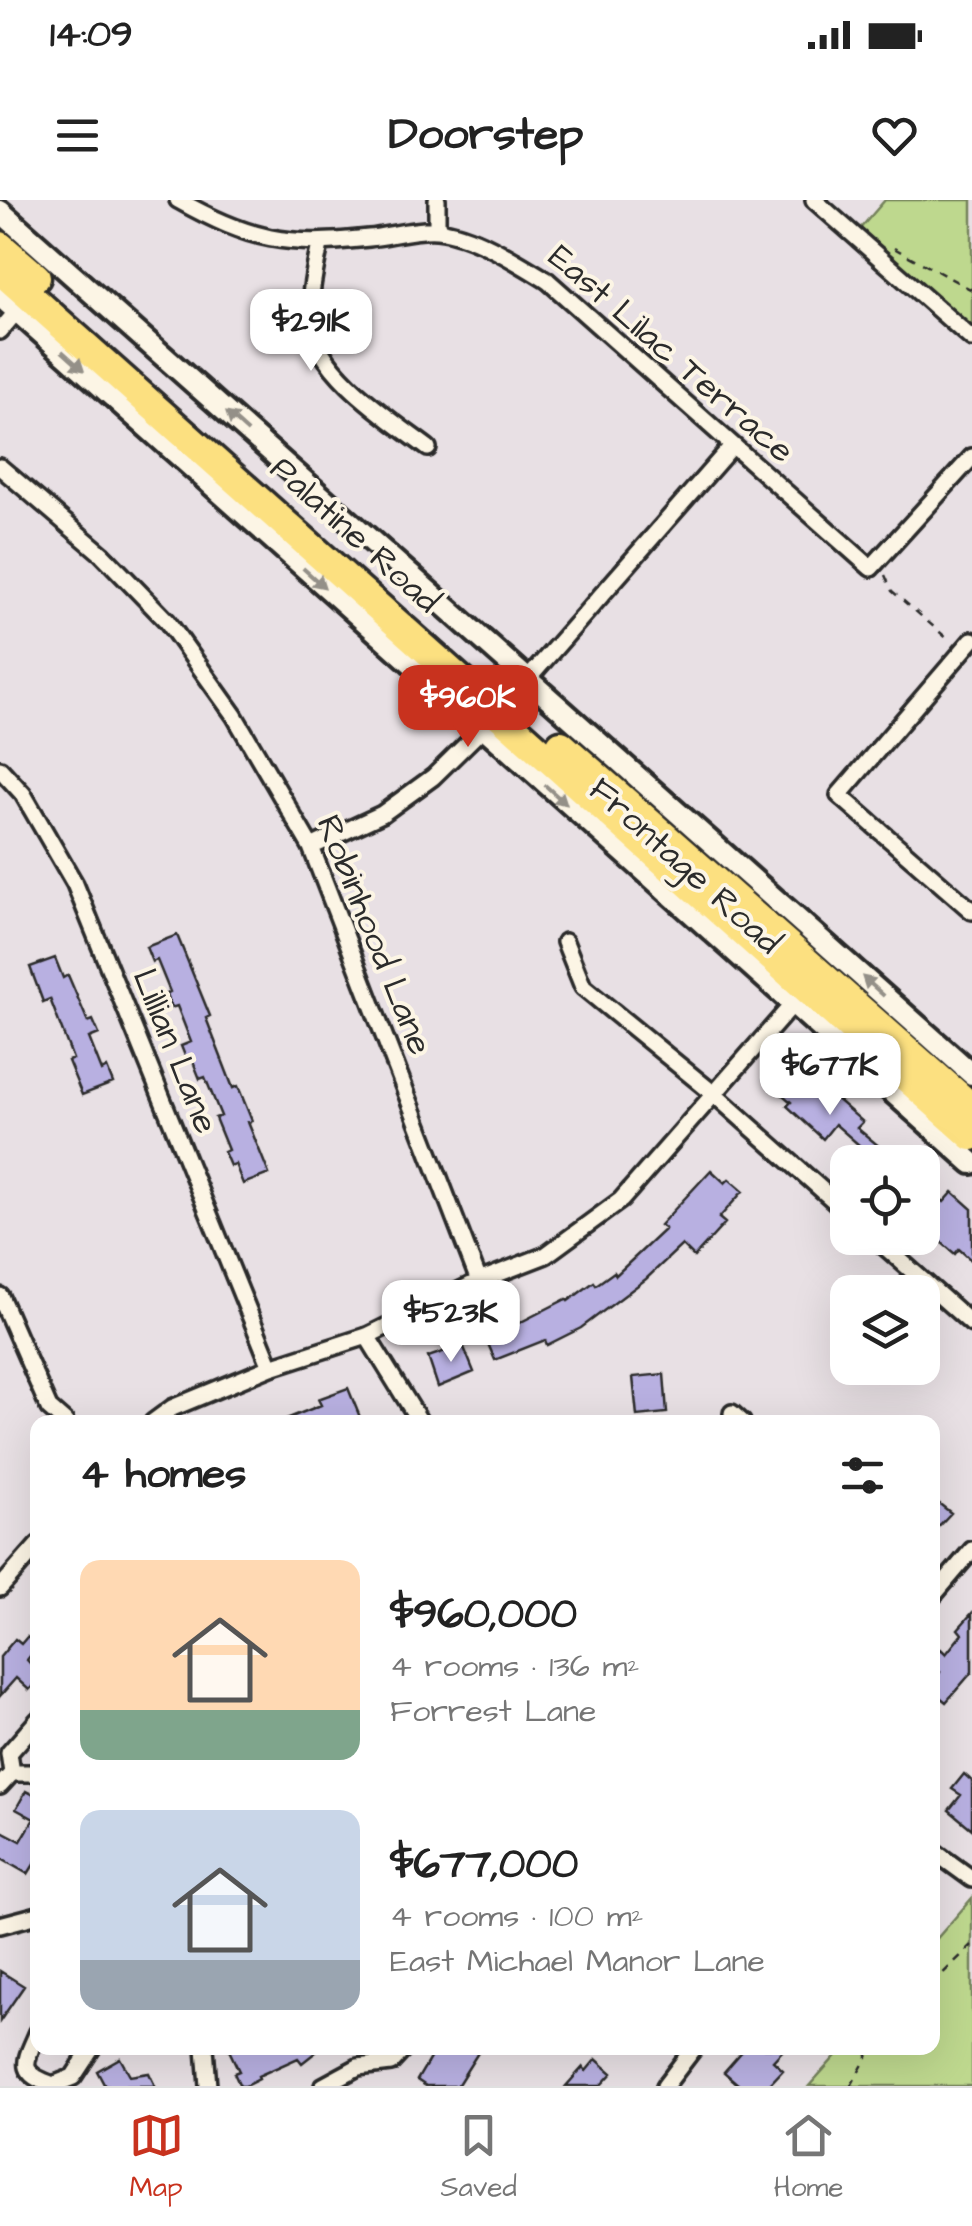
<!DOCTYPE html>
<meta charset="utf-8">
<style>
:root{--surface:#fff;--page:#f2f2f2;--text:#222;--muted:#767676;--line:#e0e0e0;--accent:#c8321e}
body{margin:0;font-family:"Architects Daughter",sans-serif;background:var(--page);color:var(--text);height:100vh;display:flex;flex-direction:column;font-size:38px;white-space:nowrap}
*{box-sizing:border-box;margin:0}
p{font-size:32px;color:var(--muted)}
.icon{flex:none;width:55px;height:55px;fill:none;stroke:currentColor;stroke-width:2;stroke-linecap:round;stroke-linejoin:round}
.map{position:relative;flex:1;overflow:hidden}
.panel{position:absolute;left:30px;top:1215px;width:910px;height:640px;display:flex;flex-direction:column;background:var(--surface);border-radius:20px;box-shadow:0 10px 40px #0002}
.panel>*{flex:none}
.tools{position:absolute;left:830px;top:945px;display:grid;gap:20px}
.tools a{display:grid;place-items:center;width:110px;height:110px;border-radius:20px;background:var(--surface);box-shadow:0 10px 40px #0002;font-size:50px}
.price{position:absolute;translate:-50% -85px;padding:0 22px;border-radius:20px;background:#fff;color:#222;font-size:32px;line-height:65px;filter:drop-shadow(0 2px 5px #0008)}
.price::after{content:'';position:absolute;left:50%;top:60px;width:30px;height:22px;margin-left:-15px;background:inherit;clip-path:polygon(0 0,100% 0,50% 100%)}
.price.selected{background:var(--accent);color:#fff}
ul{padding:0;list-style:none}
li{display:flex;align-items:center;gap:30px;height:250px;padding:0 50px}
li span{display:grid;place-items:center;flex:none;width:280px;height:200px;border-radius:20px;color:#555}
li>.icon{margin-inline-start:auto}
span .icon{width:120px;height:120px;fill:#fffc;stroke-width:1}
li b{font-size:42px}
h2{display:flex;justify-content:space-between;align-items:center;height:120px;padding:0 50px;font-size:42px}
.status{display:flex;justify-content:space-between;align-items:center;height:70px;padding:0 50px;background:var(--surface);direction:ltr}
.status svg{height:28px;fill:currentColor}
header{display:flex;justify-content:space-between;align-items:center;height:130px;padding:0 50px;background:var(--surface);font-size:45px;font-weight:700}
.tabs{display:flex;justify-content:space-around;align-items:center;height:140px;border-top:2px solid var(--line);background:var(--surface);font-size:28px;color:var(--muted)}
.tabs a{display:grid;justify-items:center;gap:5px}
.tabs .selected{color:var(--accent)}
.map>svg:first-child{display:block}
.green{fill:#bed88e;stroke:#74825c;stroke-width:2.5}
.building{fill:#b8b0e1;stroke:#2b2b2b;stroke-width:2.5}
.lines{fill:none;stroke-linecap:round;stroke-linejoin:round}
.minor-casing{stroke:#2b2b2b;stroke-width:22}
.tertiary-casing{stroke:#2b2b2b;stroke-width:28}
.trunk-casing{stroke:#2b2b2b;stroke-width:35}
.path{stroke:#2b2b2b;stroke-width:2.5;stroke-dasharray:8 8;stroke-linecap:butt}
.minor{stroke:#fcf5e5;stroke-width:15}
.tertiary{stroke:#fcf5e5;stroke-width:20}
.trunk{stroke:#fce080;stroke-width:28}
.oneway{fill:#949088}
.labels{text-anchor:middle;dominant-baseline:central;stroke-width:8;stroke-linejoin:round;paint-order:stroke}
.street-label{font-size:35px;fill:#2b2b2b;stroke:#fcf5e5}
</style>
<div class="status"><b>14:09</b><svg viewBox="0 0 49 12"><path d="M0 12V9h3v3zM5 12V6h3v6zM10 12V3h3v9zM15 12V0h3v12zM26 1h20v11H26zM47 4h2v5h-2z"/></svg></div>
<header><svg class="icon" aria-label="menu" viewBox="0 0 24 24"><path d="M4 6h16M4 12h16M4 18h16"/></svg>Doorstep<svg class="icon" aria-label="heart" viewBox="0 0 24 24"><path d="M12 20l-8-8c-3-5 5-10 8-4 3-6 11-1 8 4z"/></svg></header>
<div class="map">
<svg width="972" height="1886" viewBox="0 0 972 1886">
<rect width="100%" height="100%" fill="#e8e0e4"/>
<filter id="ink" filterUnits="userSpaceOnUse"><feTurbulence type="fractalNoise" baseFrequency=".01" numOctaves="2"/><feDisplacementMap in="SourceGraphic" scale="20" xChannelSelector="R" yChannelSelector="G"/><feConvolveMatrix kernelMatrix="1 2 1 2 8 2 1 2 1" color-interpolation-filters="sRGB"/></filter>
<g filter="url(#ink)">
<path class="green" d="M 885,0 L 972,0 L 972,129 L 858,31 Z
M 972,1698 L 972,1886 L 809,1886 L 843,1848 L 932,1848 L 933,1743 Z"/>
<path class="building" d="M 177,735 L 210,816 L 206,818 L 233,888 L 238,886 L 252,921 L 248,922 L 269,974 L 243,984 L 235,964 L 230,966 L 224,952 L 228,950 L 215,918 L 221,916 L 205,877 L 200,879 L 192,859 L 187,861 L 181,846 L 191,842 L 177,806 L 171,808 L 166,794 L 170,792 L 157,760 L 152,762 L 146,747 Z
M 55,758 L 63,778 L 68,775 L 88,822 L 93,820 L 99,834 L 89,838 L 102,871 L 107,868 L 113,883 L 82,895 L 68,861 L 73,859 L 50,799 L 43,802 L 30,767 Z
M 792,871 L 829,903 L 834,897 L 863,922 L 857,928 L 898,962 L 847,962 L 860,946 L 835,924 L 823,939 L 787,906 L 791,902 L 776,889 Z
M 711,970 L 725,983 L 729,979 L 743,991 L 719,1018 L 725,1023 L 694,1057 L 682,1045 L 646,1079 L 581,1128 L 547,1145 L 545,1140 L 495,1160 L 486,1139 L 498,1133 L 496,1129 L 514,1121 L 517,1124 L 566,1099 L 568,1101 L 594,1082 L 596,1085 L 614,1072 L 616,1075 L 665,1029 L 660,1025 Z
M 922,983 L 944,1002 L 953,992 L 972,1009 L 972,1061 L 959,1049 L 955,1054 L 922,1026 Z
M 463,1145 L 474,1172 L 438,1187 L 428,1157 Z
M 664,1174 L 667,1213 L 637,1216 L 633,1177 Z
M 348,1188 L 362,1222 L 279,1222 L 321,1205 L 318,1199 Z
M 932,1298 L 951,1313 L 932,1333 Z
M 972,1413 L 972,1472 L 946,1502 L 940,1497 L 932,1507 L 932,1485 L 940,1472 L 932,1466 L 932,1459 L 941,1449 L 946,1454 L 962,1434 L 958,1429 Z
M 27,1437 L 38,1446 L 27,1460 L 38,1472 L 38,1481 L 29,1490 L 16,1478 L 0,1496 L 0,1457 L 15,1439 L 21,1444 Z
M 964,1574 L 972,1581 L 972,1629 L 949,1610 L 961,1595 L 952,1589 Z
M 26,1591 L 38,1597 L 38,1658 L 28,1674 L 0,1658 L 0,1630 L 21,1641 L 34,1619 L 16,1609 Z
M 0,1771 L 24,1786 L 0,1821 Z
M 228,1848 L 321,1848 L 302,1863 L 298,1858 L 258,1876 L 259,1879 L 245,1886 L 240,1886 L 234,1873 L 239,1871 Z
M 436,1848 L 481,1848 L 457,1886 L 426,1886 L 417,1880 Z
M 745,1848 L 785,1848 L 773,1861 L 783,1870 L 768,1886 L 740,1886 L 724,1872 Z
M 120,1858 L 130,1876 L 149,1873 L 155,1886 L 105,1886 L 97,1871 Z
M 596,1859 L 612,1873 L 600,1886 L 566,1886 L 583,1867 L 586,1871 Z"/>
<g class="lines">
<defs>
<path id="minor" d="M 178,0 C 251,41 287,47 369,38 C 390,36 416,28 437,30 C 474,34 517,62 548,81 L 871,368 L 972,257
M 437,0 L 437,30
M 814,0 L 972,139
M 320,44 C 315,70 308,97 311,123 C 317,173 391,220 428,248
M 0,131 L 17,111
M 0,267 L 102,354 L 167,421 L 234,515 L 311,647 L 479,1081
M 972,440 L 839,595 L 972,711
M 527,480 L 732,246
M 0,569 L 23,594 L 75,684 L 271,1167
M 311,647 L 382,614 L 433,577 L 482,529
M 565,742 L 583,787 L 714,894 L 848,1013
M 875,1038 L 972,1124
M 0,1096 L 49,1208 L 65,1222
M 367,1136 L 420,1222
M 732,1213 L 742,1222
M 153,1222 L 172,1208 L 271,1167 L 367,1136 L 479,1081 L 546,1055 L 621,1000 L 792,805
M 0,1388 L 38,1345
M 932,1397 L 972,1350
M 12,1573 L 9,1553 L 38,1520
M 0,1586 L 12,1573 L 38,1573
M 932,1650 L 972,1679
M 0,1725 L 38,1715
M 38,1832 C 24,1864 17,1872 53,1885 L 73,1877 L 92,1848
M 205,1848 L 208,1886
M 323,1886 L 358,1867 L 391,1863 L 405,1848
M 665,1886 L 694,1848"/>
<path id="tertiary" d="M 0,11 L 972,874
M 0,96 L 972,963"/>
<path id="trunk" d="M 0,46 L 36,77
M 0,70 L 972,936
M 561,545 L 972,908"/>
</defs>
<use href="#minor" class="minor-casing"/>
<use href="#tertiary" class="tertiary-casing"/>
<use href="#trunk" class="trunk-casing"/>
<path class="path" d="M 894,48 L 972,90
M 885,375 L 892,391 L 949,440
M 932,1784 L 972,1745
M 851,1886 L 872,1848"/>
<use href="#minor" class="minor"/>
<use href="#tertiary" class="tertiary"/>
<use href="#trunk" class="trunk"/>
</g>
<defs><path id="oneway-solid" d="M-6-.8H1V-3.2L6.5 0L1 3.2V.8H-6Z" transform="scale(2.5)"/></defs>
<g class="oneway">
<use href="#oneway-solid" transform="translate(73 161) rotate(42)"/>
<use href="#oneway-solid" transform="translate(237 222) rotate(-138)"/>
<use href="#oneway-solid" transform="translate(314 378) rotate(42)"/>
<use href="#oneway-solid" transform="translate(556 595) rotate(42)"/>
<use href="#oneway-solid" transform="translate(873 786) rotate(-138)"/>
</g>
</g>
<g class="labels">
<g class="street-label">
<text transform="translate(671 154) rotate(41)">East Lilac Terrace</text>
<text transform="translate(355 335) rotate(42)">Palatine Road</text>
<text transform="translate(685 666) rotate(42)">Frontage Road</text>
<text transform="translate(374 735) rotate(68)">Robinhood Lane</text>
<text transform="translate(175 851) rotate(68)">Lillian Lane</text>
</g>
</g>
</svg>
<div class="tools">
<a><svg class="icon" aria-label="locate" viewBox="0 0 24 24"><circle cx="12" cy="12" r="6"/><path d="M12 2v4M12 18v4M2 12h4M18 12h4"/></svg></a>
<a><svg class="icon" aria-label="layers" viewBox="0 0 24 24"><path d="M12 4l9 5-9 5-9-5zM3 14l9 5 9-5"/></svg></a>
</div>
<b class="price" style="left:311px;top:174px">$291K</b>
<b class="price selected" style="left:468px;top:550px">$960K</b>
<b class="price" style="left:830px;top:918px">$677K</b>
<b class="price" style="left:451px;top:1165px">$523K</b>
<section class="panel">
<h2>4 homes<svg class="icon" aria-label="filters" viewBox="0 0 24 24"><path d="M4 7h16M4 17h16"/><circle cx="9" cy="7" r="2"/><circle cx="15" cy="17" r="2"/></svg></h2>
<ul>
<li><span style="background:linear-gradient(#ffd9b3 75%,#7fa58c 0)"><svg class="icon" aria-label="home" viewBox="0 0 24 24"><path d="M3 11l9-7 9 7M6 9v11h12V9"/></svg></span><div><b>$960,000</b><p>4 rooms · 136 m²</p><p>Forrest Lane</p></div></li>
<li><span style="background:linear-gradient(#c9d6e8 75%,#9aa5b1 0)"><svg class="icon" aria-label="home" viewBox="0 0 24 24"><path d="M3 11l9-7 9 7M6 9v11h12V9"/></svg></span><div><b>$677,000</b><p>4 rooms · 100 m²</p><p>East Michael Manor Lane</p></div></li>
</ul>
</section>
</div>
<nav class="tabs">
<a class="selected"><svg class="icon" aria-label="map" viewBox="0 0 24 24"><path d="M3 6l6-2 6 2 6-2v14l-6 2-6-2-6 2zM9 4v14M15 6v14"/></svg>Map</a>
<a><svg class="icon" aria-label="saved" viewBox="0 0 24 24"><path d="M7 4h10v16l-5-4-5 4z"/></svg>Saved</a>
<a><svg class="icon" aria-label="home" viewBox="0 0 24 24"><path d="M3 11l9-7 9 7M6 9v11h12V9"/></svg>Home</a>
</nav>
